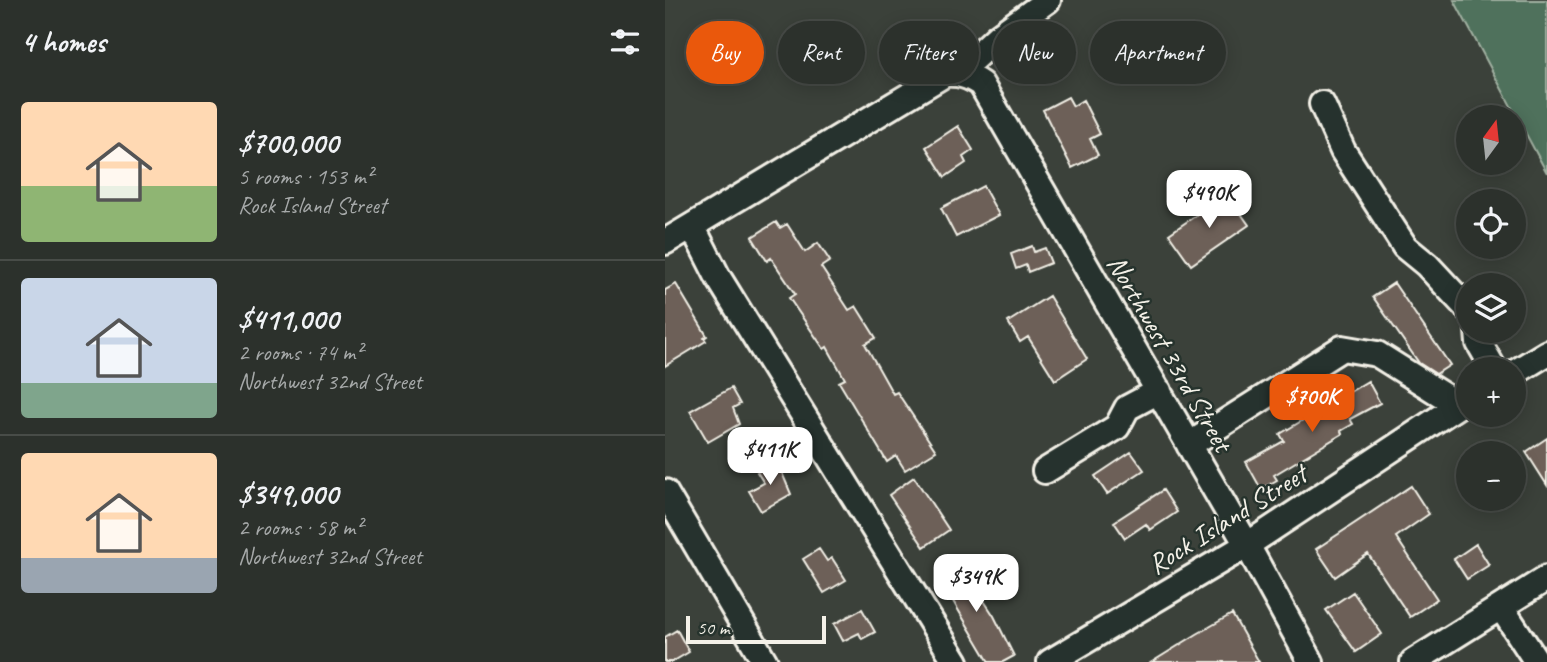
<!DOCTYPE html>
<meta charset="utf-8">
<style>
:root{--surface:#2c312c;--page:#383d38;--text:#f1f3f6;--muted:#a6a9a9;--line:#484c48;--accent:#ea580c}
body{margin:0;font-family:Caveat,sans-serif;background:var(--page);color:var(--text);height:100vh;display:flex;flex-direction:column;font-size:26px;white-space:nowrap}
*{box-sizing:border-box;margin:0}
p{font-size:23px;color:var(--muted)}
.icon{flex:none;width:38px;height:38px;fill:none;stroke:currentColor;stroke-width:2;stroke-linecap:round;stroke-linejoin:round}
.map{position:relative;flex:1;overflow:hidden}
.panel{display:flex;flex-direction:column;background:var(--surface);width:665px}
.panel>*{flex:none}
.hud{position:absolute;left:21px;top:21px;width:665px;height:63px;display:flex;gap:14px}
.needle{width:46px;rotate:15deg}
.buttons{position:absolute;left:791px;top:105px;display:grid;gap:14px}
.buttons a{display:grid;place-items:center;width:70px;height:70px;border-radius:50%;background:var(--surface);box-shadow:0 4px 18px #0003,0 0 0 2px var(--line);font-size:35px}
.scale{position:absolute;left:21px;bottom:18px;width:140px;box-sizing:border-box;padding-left:7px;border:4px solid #f4f1e8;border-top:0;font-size:19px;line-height:24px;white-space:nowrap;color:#f4f1e8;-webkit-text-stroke:5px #26332d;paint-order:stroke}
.price{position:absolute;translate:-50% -60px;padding:0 16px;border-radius:14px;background:#fff;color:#222;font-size:23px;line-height:46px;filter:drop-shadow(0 2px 4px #0008)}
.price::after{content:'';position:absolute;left:50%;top:42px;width:21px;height:16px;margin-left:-10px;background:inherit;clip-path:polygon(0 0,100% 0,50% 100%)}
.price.selected{background:var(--accent);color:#fff}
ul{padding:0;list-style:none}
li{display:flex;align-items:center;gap:21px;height:175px;padding:0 21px}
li+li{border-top:2px solid var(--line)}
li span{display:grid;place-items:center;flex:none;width:196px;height:140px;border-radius:7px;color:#555}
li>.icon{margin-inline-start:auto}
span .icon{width:84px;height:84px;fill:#fffc;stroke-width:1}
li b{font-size:30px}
h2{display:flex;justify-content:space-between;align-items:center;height:84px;padding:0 21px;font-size:30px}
.chip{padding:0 24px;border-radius:32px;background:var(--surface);box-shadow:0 4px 18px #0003,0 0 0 2px var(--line);font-size:24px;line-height:63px}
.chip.selected{background:var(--accent);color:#fff}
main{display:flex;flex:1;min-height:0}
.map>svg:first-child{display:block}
.green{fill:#4f715c;stroke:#a2b1a2;stroke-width:2}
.building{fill:#6d6158;stroke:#f4f1e8;stroke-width:2}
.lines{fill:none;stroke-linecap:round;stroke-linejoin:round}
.minor-casing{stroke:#f4f1e8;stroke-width:30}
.minor{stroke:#26332d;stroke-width:24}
.labels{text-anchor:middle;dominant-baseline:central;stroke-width:5;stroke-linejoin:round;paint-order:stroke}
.street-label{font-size:28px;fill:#f4f1e8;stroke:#26332d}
</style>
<main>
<section class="panel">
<h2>4 homes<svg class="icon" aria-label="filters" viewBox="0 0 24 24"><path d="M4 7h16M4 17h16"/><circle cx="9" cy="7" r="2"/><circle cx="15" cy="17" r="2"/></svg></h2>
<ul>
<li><span style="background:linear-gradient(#ffd9b3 60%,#8fb573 0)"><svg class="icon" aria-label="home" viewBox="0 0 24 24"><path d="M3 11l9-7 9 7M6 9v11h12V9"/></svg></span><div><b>$700,000</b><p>5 rooms · 153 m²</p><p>Rock Island Street</p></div></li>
<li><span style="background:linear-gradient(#c9d6e8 75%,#7fa58c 0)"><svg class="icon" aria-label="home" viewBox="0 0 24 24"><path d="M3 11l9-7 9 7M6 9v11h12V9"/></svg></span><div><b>$411,000</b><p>2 rooms · 74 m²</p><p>Northwest 32nd Street</p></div></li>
<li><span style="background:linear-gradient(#ffd9b3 75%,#9aa5b1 0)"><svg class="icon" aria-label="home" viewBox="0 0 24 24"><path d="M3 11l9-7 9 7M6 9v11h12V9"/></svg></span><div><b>$349,000</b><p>2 rooms · 58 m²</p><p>Northwest 32nd Street</p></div></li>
</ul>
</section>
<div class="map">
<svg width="882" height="662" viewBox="0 0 882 662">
<rect width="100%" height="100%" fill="#3b413a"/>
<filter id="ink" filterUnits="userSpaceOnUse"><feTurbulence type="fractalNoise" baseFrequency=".0143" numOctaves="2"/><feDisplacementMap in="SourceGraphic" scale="14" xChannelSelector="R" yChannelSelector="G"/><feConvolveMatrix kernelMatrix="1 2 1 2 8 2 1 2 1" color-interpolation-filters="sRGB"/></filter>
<g filter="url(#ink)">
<path class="green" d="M 789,0 L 882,0 L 882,173 Z"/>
<path class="building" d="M 403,97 L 408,106 L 418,100 L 435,134 L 425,139 L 433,155 L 407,168 L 378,110 Z
M 293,126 L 308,150 L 298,157 L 301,163 L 280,177 L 261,147 Z
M 318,186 L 334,215 L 291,237 L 276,208 Z
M 562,194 L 584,225 L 526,265 L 504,234 Z
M 111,222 L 115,228 L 122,224 L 140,252 L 153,243 L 165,261 L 156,267 L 184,310 L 191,306 L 211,338 L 200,344 L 228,394 L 232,392 L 271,451 L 240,470 L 231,456 L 222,462 L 174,382 L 180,379 L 162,347 L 159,349 L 124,298 L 130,294 L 106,258 L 102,261 L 87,237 Z
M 367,246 L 369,252 L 380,248 L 386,263 L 363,272 L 361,265 L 351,269 L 346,254 Z
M 729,283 L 785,365 L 771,374 L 754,363 L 708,297 Z
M 11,284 L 42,336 L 39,338 L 41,341 L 0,366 L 0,290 Z
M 384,296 L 422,359 L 390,380 L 363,337 L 355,342 L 343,322 Z
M 703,381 L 715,403 L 685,419 L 688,424 L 676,431 L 677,434 L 609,475 L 612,480 L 596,489 L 581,462 L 619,441 L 615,434 Z
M 66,388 L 75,404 L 68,408 L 74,424 L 43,442 L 25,411 Z
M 882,438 L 882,485 L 861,452 Z
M 466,452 L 479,470 L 442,494 L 430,476 Z
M 112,461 L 126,494 L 96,511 L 84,491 L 99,483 L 92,472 Z
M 249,477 L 284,530 L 259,547 L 224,495 Z
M 746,486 L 764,514 L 731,537 L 772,599 L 745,617 L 703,554 L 670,577 L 651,549 Z
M 498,490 L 512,512 L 485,530 L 481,524 L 460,538 L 449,522 Z
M 811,544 L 824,565 L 802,579 L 789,559 Z
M 154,549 L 162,561 L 167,558 L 181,580 L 159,593 L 138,559 Z
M 293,561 L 329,616 L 349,656 L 338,662 L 324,662 L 272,574 Z
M 688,592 L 717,634 L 691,652 L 661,610 Z
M 197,609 L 210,632 L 197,639 L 194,633 L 178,641 L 169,624 Z
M 567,614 L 594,662 L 487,662 L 532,634 Z
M 12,630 L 24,652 L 7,662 L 0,662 L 0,637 Z"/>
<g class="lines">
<defs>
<path id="minor" d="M 293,73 L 332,37 L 383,0
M 657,104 L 678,151 L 740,247 L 762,265 L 803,309
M 27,226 L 53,277 L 291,662
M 0,242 L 280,74 C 295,73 304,76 316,84 L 582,545 L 646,662
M 813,331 L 814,343 L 829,369
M 849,373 L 882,353
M 524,445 L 677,348 L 712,354 L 793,405
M 380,471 L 452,427 L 462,408 L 494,391
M 0,492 L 100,662
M 836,607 L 872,662
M 385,662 L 582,545 L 803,399
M 748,662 L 882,578"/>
</defs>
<use href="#minor" class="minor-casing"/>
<use href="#minor" class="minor"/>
</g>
</g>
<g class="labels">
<g class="street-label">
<text transform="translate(505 353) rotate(60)">Northwest 33rd Street</text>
<text transform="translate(562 519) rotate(-32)">Rock Island Street</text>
</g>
</g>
</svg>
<div class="buttons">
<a><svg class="needle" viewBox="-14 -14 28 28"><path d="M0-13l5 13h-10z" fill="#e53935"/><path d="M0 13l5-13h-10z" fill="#a6a9a9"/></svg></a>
<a><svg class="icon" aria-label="locate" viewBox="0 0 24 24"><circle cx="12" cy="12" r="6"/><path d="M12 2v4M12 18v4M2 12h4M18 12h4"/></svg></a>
<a><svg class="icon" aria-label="layers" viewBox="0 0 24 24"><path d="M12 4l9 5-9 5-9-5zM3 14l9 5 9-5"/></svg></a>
<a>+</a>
<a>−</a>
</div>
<div class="scale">50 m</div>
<b class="price" style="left:544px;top:230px">$490K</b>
<b class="price selected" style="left:647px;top:434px">$700K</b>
<b class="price" style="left:105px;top:487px">$411K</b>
<b class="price" style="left:311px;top:614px">$349K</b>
<div class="hud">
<a class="chip selected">Buy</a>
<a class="chip">Rent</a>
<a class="chip">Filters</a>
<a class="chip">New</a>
<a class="chip">Apartment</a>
</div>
</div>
</main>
